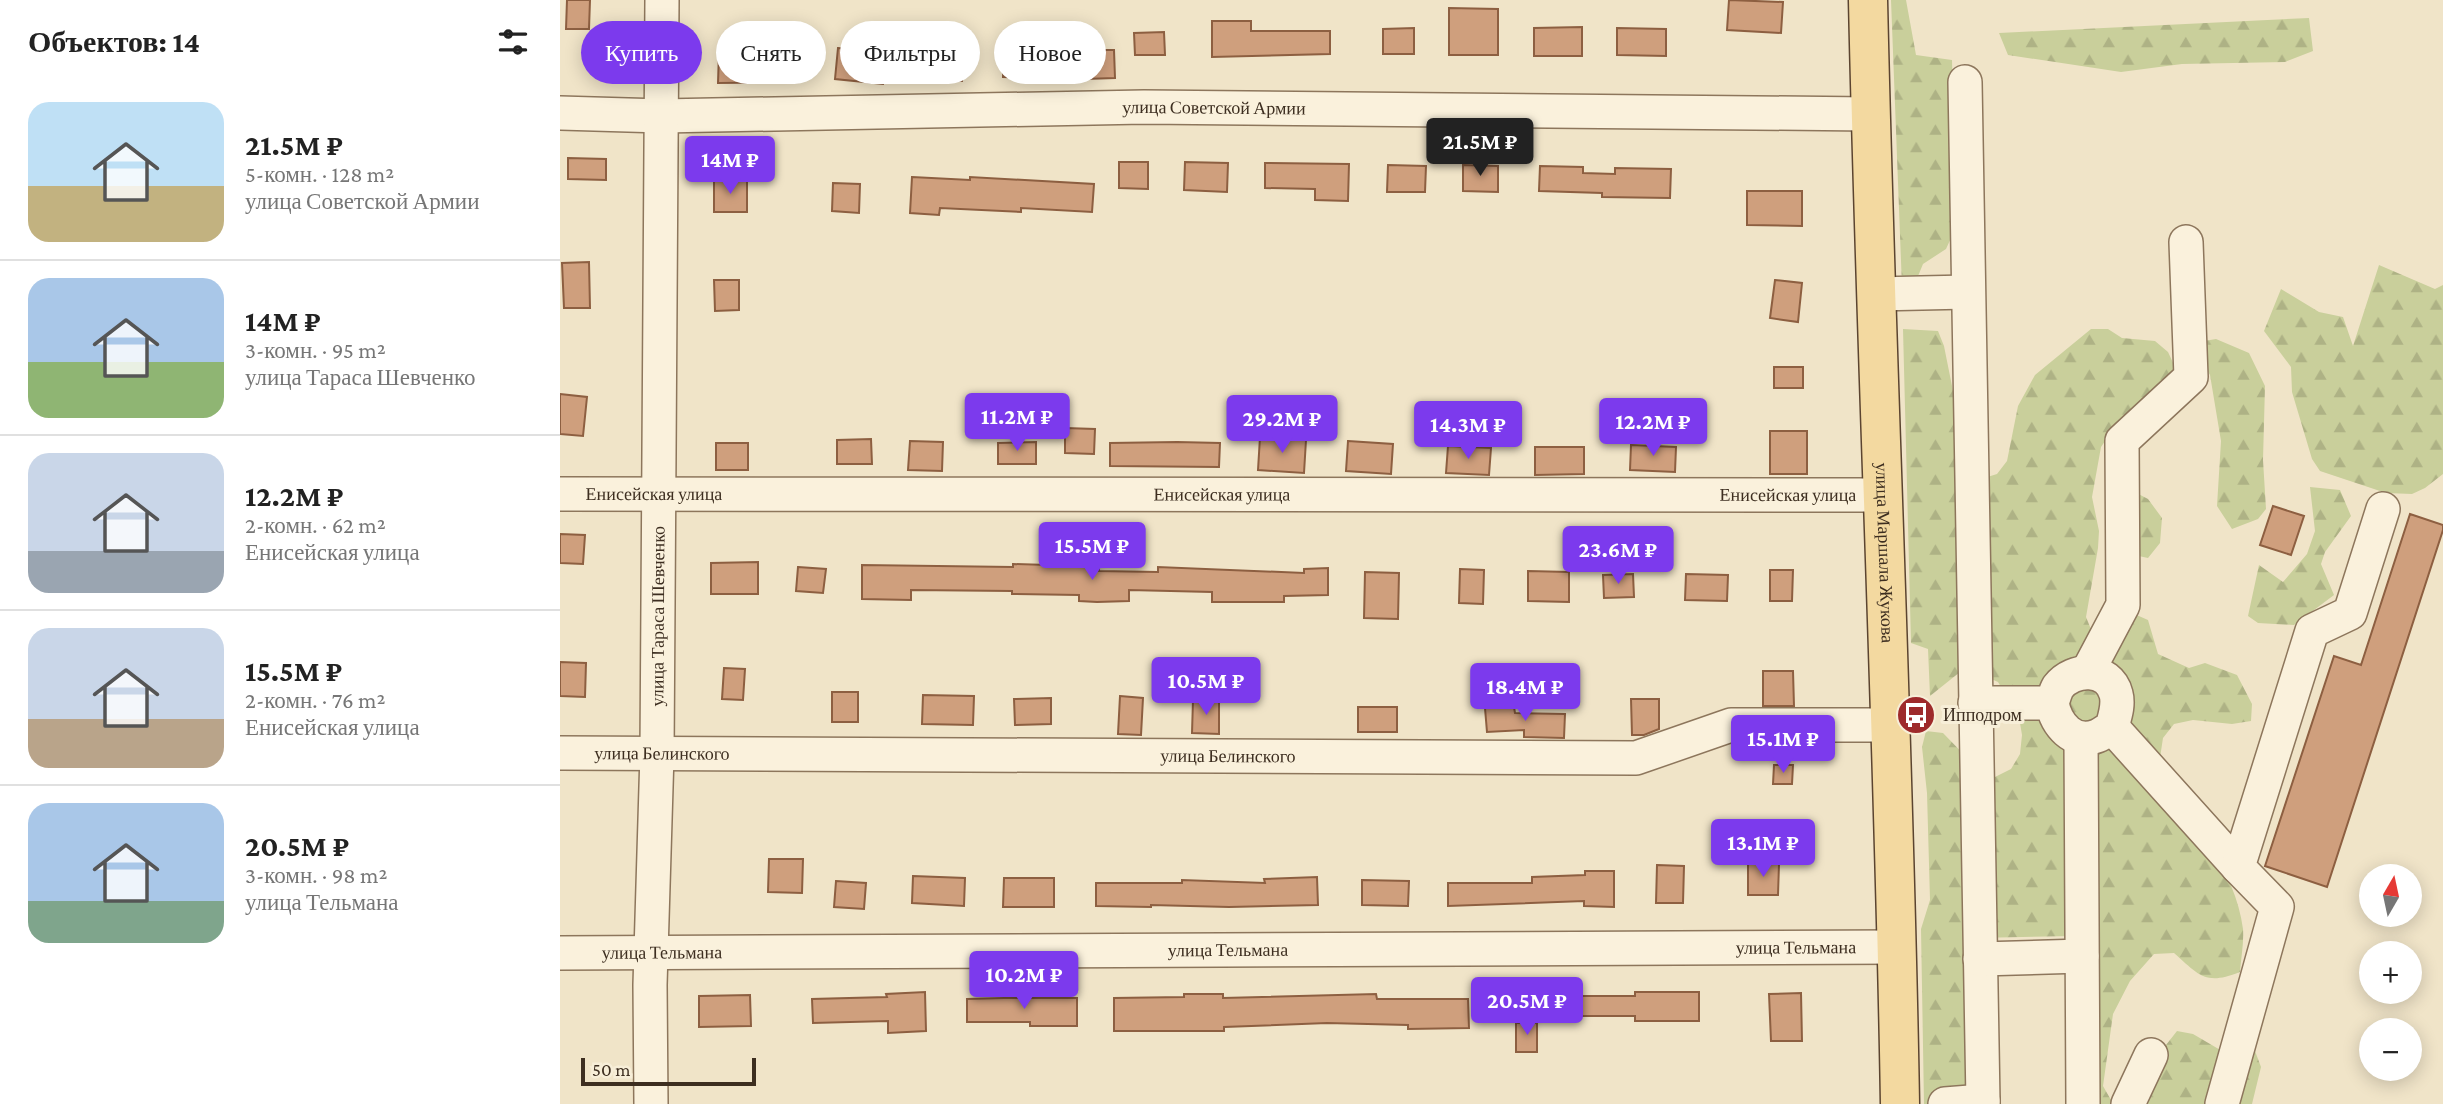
<!DOCTYPE html>
<html lang="ru">
<meta charset="utf-8">
<style>
:root{--surface:#fff;--page:#f2f2f2;--text:#222;--muted:#767676;--line:#e0e0e0;--accent:#7c3aed}
body{margin:0;font-family:"Crimson Pro",serif;background:var(--page);color:var(--text);height:100vh;display:flex;flex-direction:column;font-size:26px;white-space:nowrap}
*{box-sizing:border-box;margin:0}
p{font-size:23px;color:var(--muted)}
.icon{flex:none;width:38px;height:38px;fill:none;stroke:currentColor;stroke-width:2;stroke-linecap:round;stroke-linejoin:round}
.map{position:relative;flex:1;overflow:hidden}
.panel{display:flex;flex-direction:column;background:var(--surface);width:560px}
.panel>*{flex:none}
.hud{position:absolute;left:21px;top:21px;width:665px;height:63px;display:flex;gap:14px}
.needle{width:46px;rotate:9deg}
.buttons{position:absolute;left:1799px;top:864px;display:grid;gap:14px}
.buttons a{display:grid;place-items:center;width:63px;height:63px;border-radius:50%;background:var(--surface);box-shadow:0 4px 18px #0003;font-size:35px}
.scale{position:absolute;left:21px;bottom:18px;width:175px;box-sizing:border-box;padding-left:7px;border:4px solid #3d2e20;border-top:0;font-size:19px;line-height:24px;white-space:nowrap;color:#3d2e20;-webkit-text-stroke:5px #f7eed8;paint-order:stroke}
.price{position:absolute;translate:-50% -60px;padding:0 16px;border-radius:7px;background:var(--accent);color:#fff;font-size:23px;line-height:46px;filter:drop-shadow(0 2px 4px #0008)}
.price::after{content:'';position:absolute;left:50%;top:42px;width:21px;height:16px;margin-left:-10px;background:inherit;clip-path:polygon(0 0,100% 0,50% 100%)}
.price.active{background:#222;color:#fff}
ul{padding:0;list-style:none}
li{display:flex;align-items:center;gap:21px;height:175px;padding:0 28px}
li+li{border-top:2px solid var(--line)}
li span{display:grid;place-items:center;flex:none;width:196px;height:140px;border-radius:21px;color:#555}
li>.icon{margin-inline-start:auto}
span .icon{width:84px;height:84px;fill:#fffc;stroke-width:1}
li b{font-size:30px}
h2{display:flex;justify-content:space-between;align-items:center;height:84px;padding:0 28px;font-size:30px}
.chip{padding:0 24px;border-radius:32px;background:var(--surface);box-shadow:0 4px 18px #0003;font-size:24px;line-height:63px}
.chip.active{background:var(--accent);color:#fff}
main{display:flex;flex:1;min-height:0}
.map>svg:first-child{display:block}
.forest{fill:url(#forest-firs)}
.building{fill:#cf9f7d;stroke:#8d5f41;stroke-width:2}
.lines{fill:none;stroke-linecap:round;stroke-linejoin:round}
.minor-casing{stroke:#8d765c;stroke-width:36}
.major-casing{stroke:#5b4430;stroke-width:41}
.minor{stroke:#faf1dc;stroke-width:33}
.major{stroke:#f3d9a0;stroke-width:38}
.labels{text-anchor:middle;dominant-baseline:central;stroke-width:6;stroke-linejoin:round;paint-order:stroke}
.street-label{font-size:18px;fill:#3d2e20;stroke:#f7eed8}
.poi-label{font-size:18px;fill:#3d2e20;stroke:#f7eed8;text-anchor:start}
</style>
<main>
<section class="panel">
<h2>Объектов: 14<svg class="icon" aria-label="filters" viewBox="0 0 24 24"><path d="M4 7h16M4 17h16"/><circle cx="9" cy="7" r="2"/><circle cx="15" cy="17" r="2"/></svg></h2>
<ul>
<li><span style="background:linear-gradient(#bfe0f5 60%,#c2b280 0)"><svg class="icon" aria-label="home" viewBox="0 0 24 24"><path d="M3 11l9-7 9 7M6 9v11h12V9"/></svg></span><div><b>21.5M ₽</b><p>5-комн. · 128 m²</p><p>улица Советской Армии</p></div></li>
<li><span style="background:linear-gradient(#a9c7e8 60%,#8fb573 0)"><svg class="icon" aria-label="home" viewBox="0 0 24 24"><path d="M3 11l9-7 9 7M6 9v11h12V9"/></svg></span><div><b>14M ₽</b><p>3-комн. · 95 m²</p><p>улица Тараса Шевченко</p></div></li>
<li><span style="background:linear-gradient(#c9d6e8 70%,#9aa5b1 0)"><svg class="icon" aria-label="home" viewBox="0 0 24 24"><path d="M3 11l9-7 9 7M6 9v11h12V9"/></svg></span><div><b>12.2M ₽</b><p>2-комн. · 62 m²</p><p>Енисейская улица</p></div></li>
<li><span style="background:linear-gradient(#c9d6e8 65%,#b9a48a 0)"><svg class="icon" aria-label="home" viewBox="0 0 24 24"><path d="M3 11l9-7 9 7M6 9v11h12V9"/></svg></span><div><b>15.5M ₽</b><p>2-комн. · 76 m²</p><p>Енисейская улица</p></div></li>
<li><span style="background:linear-gradient(#a9c7e8 70%,#7fa58c 0)"><svg class="icon" aria-label="home" viewBox="0 0 24 24"><path d="M3 11l9-7 9 7M6 9v11h12V9"/></svg></span><div><b>20.5M ₽</b><p>3-комн. · 98 m²</p><p>улица Тельмана</p></div></li>
</ul>
</section>
<div class="map">
<svg width="1883" height="1104" viewBox="0 0 1883 1104">
<defs>
<pattern id="forest-firs" width="22" height="20" patternUnits="userSpaceOnUse" patternTransform="scale(1.75)"><rect width="22" height="20" fill="#c9cf9b"/><path d="M5 1l3.5 6h-7zM16 11l3.5 6h-7z" fill="#aeb285"/></pattern>
</defs>
<rect width="100%" height="100%" fill="#f0e4c8"/>
<path class="forest" d="M 1331,0 L 1346,0 L 1356,55 L 1392,60 L 1394,143 L 1391,238 L 1386,249 L 1363,264 L 1356,281 L 1342,287 Z
M 1749,18 L 1753,51 L 1725,62 L 1622,64 L 1561,72 L 1448,55 L 1439,33 Z
M 1819,265 L 1875,289 L 1883,285 L 1883,474 L 1865,488 L 1852,494 L 1826,493 L 1760,471 L 1752,459 L 1732,392 L 1731,367 L 1704,331 L 1721,289 L 1759,312 L 1783,317 L 1793,346 Z
M 1343,329 L 1378,331 L 1384,346 L 1408,466 L 1421,479 L 1437,474 L 1447,461 L 1458,406 L 1475,375 L 1531,329 L 1548,329 L 1562,338 L 1595,341 L 1608,352 L 1615,367 L 1612,385 L 1552,431 L 1541,447 L 1532,497 L 1539,531 L 1538,548 L 1526,617 L 1539,649 L 1572,613 L 1588,620 L 1598,654 L 1629,668 L 1645,663 L 1677,675 L 1692,704 L 1691,721 L 1672,724 L 1633,720 L 1614,724 L 1603,738 L 1598,771 C 1630,818 1676,870 1683,929 C 1684,943 1681,958 1680,972 C 1645,986 1639,975 1614,953 L 1594,954 L 1570,981 L 1553,1014 L 1543,1086 L 1551,1100 L 1568,1099 L 1597,1080 L 1606,1045 L 1617,1031 L 1633,1034 L 1662,1051 L 1679,1045 L 1695,1051 L 1701,1067 L 1692,1104 L 1512,1104 L 1513,936 L 1415,938 L 1417,1104 L 1364,1104 L 1361,929 L 1370,900 L 1367,793 L 1362,747 L 1366,731 L 1383,733 L 1419,770 L 1435,777 L 1451,769 L 1460,754 L 1462,735 L 1459,717 L 1438,682 L 1420,674 L 1400,672 L 1370,696 L 1368,649 L 1351,643 Z
M 1656,339 L 1689,353 L 1705,386 L 1703,460 L 1706,509 L 1698,519 L 1672,529 L 1657,506 L 1661,441 L 1650,375 L 1636,351 L 1644,341 Z
M 1750,487 L 1780,490 L 1791,516 L 1765,552 L 1761,564 L 1774,595 L 1734,625 L 1698,623 L 1688,616 L 1699,565 L 1723,582 L 1747,554 L 1755,531 Z
M 1567,488 L 1588,499 L 1602,518 L 1600,543 L 1588,558 L 1574,555 Z"/>
<path class="building" d="M 7,0 L 30,0 L 29,29 L 6,29 Z
M 1169,0 L 1223,2 L 1221,33 L 1167,30 Z
M 889,8 L 938,9 L 938,55 L 889,55 Z
M 652,21 L 691,21 L 691,31 L 770,31 L 770,54 L 652,57 Z
M 1022,27 L 1022,56 L 974,56 L 974,28 Z
M 854,28 L 854,54 L 823,54 L 823,29 Z
M 1057,28 L 1106,29 L 1106,56 L 1057,55 Z
M 604,32 L 605,55 L 575,55 L 574,33 Z
M 444,40 L 472,41 L 472,78 L 443,77 Z
M 278,48 L 327,53 L 323,84 L 275,79 Z
M 524,50 L 554,50 L 555,78 L 525,79 Z
M 159,52 L 187,53 L 186,64 L 240,64 L 240,82 L 158,83 Z
M 361,56 L 403,58 L 402,81 L 360,78 Z
M 8,158 L 46,159 L 46,180 L 8,179 Z
M 559,162 L 588,162 L 588,189 L 559,188 Z
M 625,162 L 668,163 L 667,192 L 624,190 Z
M 705,163 L 789,164 L 788,201 L 755,200 L 755,189 L 705,188 Z
M 828,165 L 866,166 L 865,192 L 827,192 Z
M 903,165 L 938,166 L 938,192 L 903,191 Z
M 980,166 L 1023,167 L 1023,173 L 1055,174 L 1055,168 L 1111,169 L 1110,198 L 1042,197 L 1042,193 L 979,191 Z
M 352,177 L 410,180 L 410,177 L 534,184 L 532,212 L 461,208 L 461,212 L 380,208 L 379,215 L 350,213 Z
M 154,181 L 187,181 L 187,212 L 154,212 Z
M 273,183 L 300,184 L 299,213 L 272,211 Z
M 1187,191 L 1242,191 L 1242,226 L 1187,225 Z
M 29,262 L 30,308 L 4,308 L 2,263 Z
M 154,280 L 179,280 L 179,310 L 155,311 Z
M 1215,280 L 1242,283 L 1238,322 L 1210,318 Z
M 1214,367 L 1243,367 L 1243,388 L 1214,388 Z
M 0,394 L 27,397 L 23,436 L 0,434 Z
M 505,428 L 535,429 L 534,454 L 505,453 Z
M 1210,431 L 1247,431 L 1247,474 L 1210,474 Z
M 700,437 L 746,440 L 744,473 L 698,470 Z
M 311,439 L 312,464 L 277,464 L 277,440 Z
M 350,441 L 383,442 L 382,471 L 348,470 Z
M 788,441 L 833,444 L 831,474 L 786,471 Z
M 476,442 L 476,464 L 438,464 L 438,443 Z
M 617,442 L 660,443 L 659,467 L 550,466 L 550,443 Z
M 156,443 L 188,443 L 188,470 L 156,470 Z
M 1071,445 L 1116,447 L 1115,472 L 1070,470 Z
M 888,446 L 931,448 L 929,475 L 886,473 Z
M 975,447 L 1024,447 L 1024,474 L 975,475 Z
M 1713,506 L 1744,516 L 1731,555 L 1700,545 Z
M 1850,514 L 1883,525 L 1883,530 L 1767,887 L 1705,866 L 1774,656 L 1801,665 Z
M 0,534 L 25,535 L 23,564 L 0,563 Z
M 198,562 L 198,594 L 151,594 L 151,563 Z
M 453,564 L 520,566 L 520,564 L 539,564 L 539,571 L 598,572 L 598,567 L 744,573 L 744,569 L 768,568 L 768,595 L 724,596 L 724,602 L 652,602 L 652,592 L 569,590 L 569,601 L 537,602 L 519,601 L 519,595 L 452,594 L 452,591 L 351,590 L 351,600 L 302,599 L 302,565 L 453,567 Z
M 238,567 L 266,569 L 263,593 L 236,591 Z
M 900,569 L 924,570 L 923,604 L 899,603 Z
M 1210,570 L 1233,570 L 1232,601 L 1210,601 Z
M 968,571 L 1009,572 L 1009,602 L 968,601 Z
M 805,572 L 839,573 L 838,619 L 804,618 Z
M 1073,574 L 1074,597 L 1044,598 L 1043,575 Z
M 1126,574 L 1168,575 L 1167,601 L 1125,600 Z
M 0,662 L 26,663 L 25,697 L 0,696 Z
M 164,668 L 185,669 L 183,700 L 162,699 Z
M 1203,671 L 1233,671 L 1234,706 L 1203,706 Z
M 272,692 L 298,692 L 298,722 L 272,722 Z
M 363,695 L 414,696 L 413,725 L 362,724 Z
M 560,696 L 583,698 L 581,735 L 558,734 Z
M 491,698 L 491,724 L 455,725 L 454,699 Z
M 1071,699 L 1099,699 L 1099,729 L 1084,735 L 1072,735 Z
M 633,700 L 659,701 L 659,734 L 632,733 Z
M 798,707 L 837,707 L 837,732 L 798,732 Z
M 954,707 L 955,713 L 1005,714 L 1004,738 L 964,737 L 964,730 L 927,732 L 925,708 Z
M 1214,765 L 1233,765 L 1232,784 L 1213,784 Z
M 1223,821 L 1247,822 L 1247,840 L 1223,839 Z
M 209,859 L 243,859 L 242,893 L 208,892 Z
M 1188,864 L 1219,864 L 1218,895 L 1188,895 Z
M 1097,865 L 1124,866 L 1123,903 L 1096,903 Z
M 1025,871 L 1054,871 L 1054,907 L 1024,906 L 1024,901 L 888,906 L 888,883 L 972,883 L 972,877 L 1025,875 Z
M 353,876 L 405,878 L 404,906 L 352,903 Z
M 757,877 L 758,905 L 669,907 L 591,905 L 591,907 L 536,906 L 536,883 L 622,883 L 622,880 L 705,883 L 704,879 Z
M 444,878 L 494,878 L 494,907 L 443,907 Z
M 802,880 L 849,881 L 848,906 L 802,905 Z
M 276,881 L 306,883 L 304,909 L 274,907 Z
M 365,992 L 366,1031 L 328,1033 L 328,1021 L 253,1023 L 252,999 L 327,997 L 326,994 Z
M 1075,992 L 1139,992 L 1139,1021 L 1075,1021 L 1075,1016 L 996,1016 L 996,996 L 1075,996 Z
M 1241,993 L 1242,1041 L 1211,1041 L 1209,994 Z
M 624,994 L 663,994 L 663,998 L 816,994 L 817,999 L 908,999 L 909,1028 L 848,1029 L 848,1025 L 767,1023 L 664,1027 L 664,1031 L 554,1031 L 554,998 L 624,997 Z
M 190,995 L 191,1026 L 139,1027 L 139,996 Z
M 444,998 L 517,998 L 517,1026 L 470,1026 L 470,1022 L 407,1022 L 407,999 Z
M 956,1023 L 977,1023 L 977,1052 L 956,1052 Z"/>
<g class="lines">
<defs>
<g id="minor">
<path d="M 1405,82 L 1423,1101"/>
<path id="s1" d="M 0,113 L 102,116 L 584,107 L 1310,114"/>
<path d="M 1315,294 L 1408,292"/>
<path id="s2" d="M 0,494 L 1322,495"/>
<path d="M 1528,671 L 1563,605 L 1562,441 L 1631,377 L 1626,242"/>
<path d="M 1415,703 L 1492,703 C 1494,698 1495,692 1498,687 C 1513,667 1549,667 1556,694 C 1559,705 1555,716 1552,727 C 1547,730 1542,734 1537,736 C 1513,746 1496,724 1492,703"/>
<path d="M 1552,727 L 1678,867"/>
<path d="M 1521,739 L 1523,1104"/>
<path id="s3" d="M 0,753 L 1076,758 L 1171,725 L 1330,725"/>
<path id="s4" d="M 0,953 L 1337,947"/>
<path d="M 1420,959 L 1522,956"/>
<path id="s5" d="M 91,1104 L 90,985 L 97,754 L 102,0"/>
<path d="M 1385,1104 L 1423,1101 L 1423,1104"/>
<path d="M 1568,1104 L 1591,1055"/>
<path d="M 1662,1104 L 1717,907 L 1678,867 L 1752,631 L 1790,613 L 1823,509"/>
</g>
<g id="major">
<path id="s6" d="M 1308,0 C 1316,368 1334,736 1340,1104"/>
</g>
</defs>
<use href="#minor" class="minor-casing"/>
<use href="#major" class="major-casing"/>
<use href="#minor" class="minor"/>
<use href="#major" class="major"/>
</g>
<defs>
<symbol id="bus-disc" viewBox="-11 -11 22 22"><circle r="9.5" fill="#9e2a2b" stroke="#f7eed8"/><path d="M-5-6H5V4H4V6H2V4H-2V6H-4V4H-5ZM-3.5-4V0h7V-4ZM-3.5 1.2v1.5H-2V1.2ZM2 1.2v1.5H3.5V1.2Z" fill="#fff"/></symbol>
</defs>
<g fill-rule="evenodd">
<use href="#bus-disc" x="1334" y="693" width="44" height="44"/>
</g>
<g class="labels">
<g class="street-label">
<text stroke="none"><textPath href="#s1" startOffset="654">улица Советской Армии</textPath></text>
<text stroke="none"><textPath href="#s2" startOffset="94">Енисейская улица</textPath></text>
<text stroke="none"><textPath href="#s2" startOffset="662">Енисейская улица</textPath></text>
<text stroke="none"><textPath href="#s2" startOffset="1228">Енисейская улица</textPath></text>
<text stroke="none"><textPath href="#s6" startOffset="553">улица Маршала Жукова</textPath></text>
<text stroke="none"><textPath href="#s5" startOffset="488">улица Тараса Шевченко</textPath></text>
<text stroke="none"><textPath href="#s3" startOffset="102">улица Белинского</textPath></text>
<text stroke="none"><textPath href="#s3" startOffset="668">улица Белинского</textPath></text>
<text stroke="none"><textPath href="#s4" startOffset="1236">улица Тельмана</textPath></text>
<text stroke="none"><textPath href="#s4" startOffset="668">улица Тельмана</textPath></text>
<text stroke="none"><textPath href="#s4" startOffset="102">улица Тельмана</textPath></text>
</g>
<g class="poi-label">
<text x="1383" y="715">Ипподром</text>
</g>
</g>
</svg>
<div class="buttons">
<a><svg class="needle" viewBox="-14 -14 28 28"><path d="M0-13l5 13h-10z" fill="#e53935"/><path d="M0 13l5-13h-10z" fill="#767676"/></svg></a>
<a>+</a>
<a>−</a>
</div>
<div class="scale">50 m</div>
<b class="price active" style="left:920px;top:178px">21.5M ₽</b>
<b class="price" style="left:170px;top:196px">14M ₽</b>
<b class="price" style="left:457px;top:453px">11.2M ₽</b>
<b class="price" style="left:722px;top:455px">29.2M ₽</b>
<b class="price" style="left:1093px;top:458px">12.2M ₽</b>
<b class="price" style="left:908px;top:461px">14.3M ₽</b>
<b class="price" style="left:532px;top:582px">15.5M ₽</b>
<b class="price" style="left:1058px;top:586px">23.6M ₽</b>
<b class="price" style="left:646px;top:717px">10.5M ₽</b>
<b class="price" style="left:965px;top:723px">18.4M ₽</b>
<b class="price" style="left:1223px;top:775px">15.1M ₽</b>
<b class="price" style="left:1203px;top:879px">13.1M ₽</b>
<b class="price" style="left:464px;top:1011px">10.2M ₽</b>
<b class="price" style="left:967px;top:1037px">20.5M ₽</b>
<div class="hud">
<a class="chip active">Купить</a>
<a class="chip">Снять</a>
<a class="chip">Фильтры</a>
<a class="chip">Новое</a>
</div>
</div>
</main>
